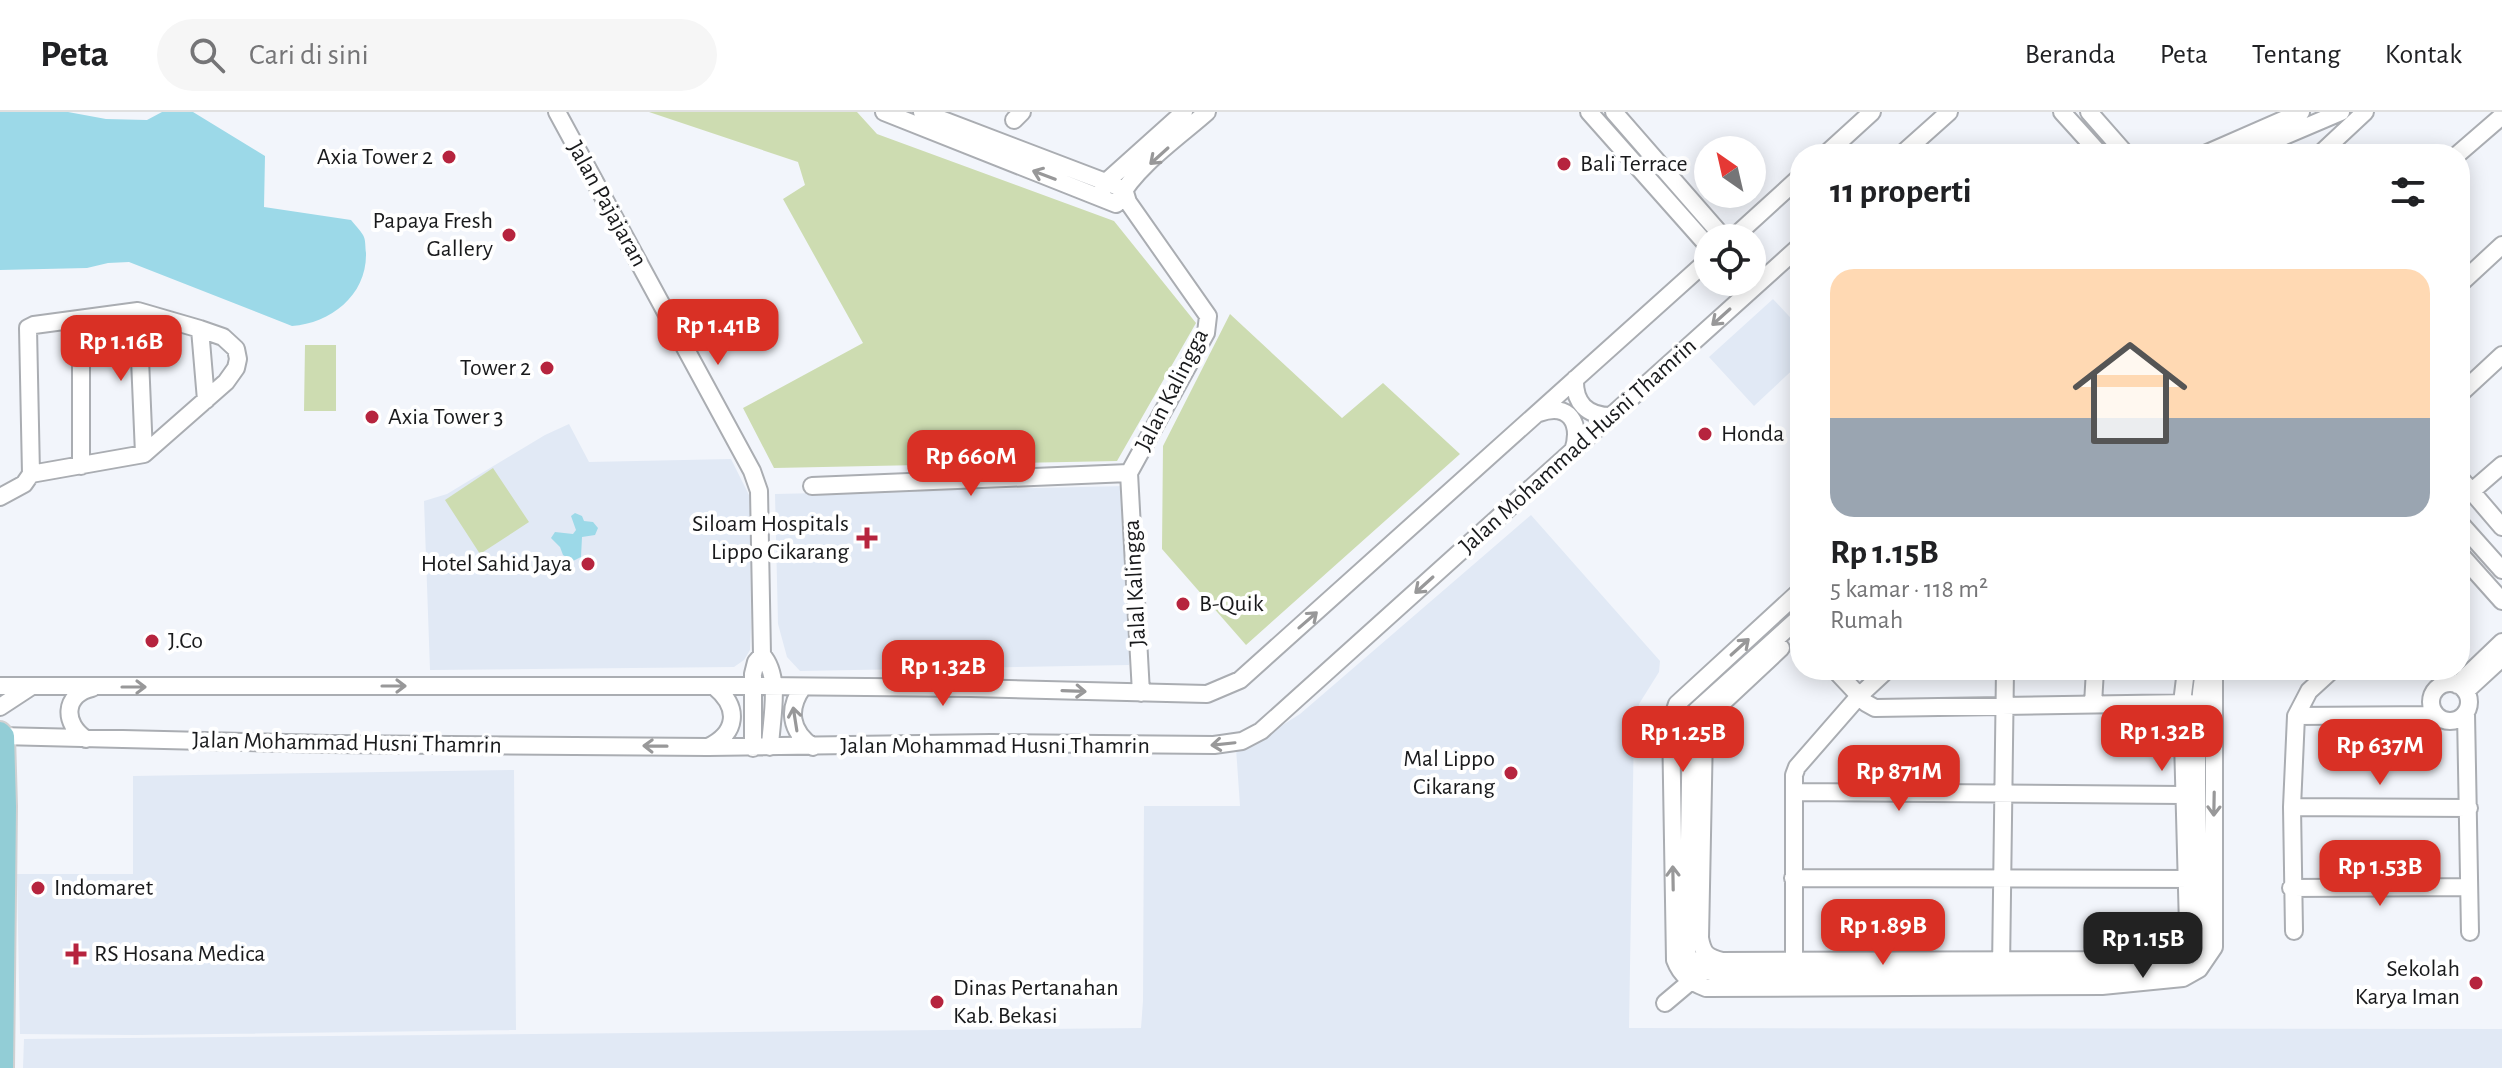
<!DOCTYPE html>
<html lang="id">
<meta charset="utf-8">
<style>
:root{--surface:#fff;--page:#f6f6f6;--text:#202124;--muted:#757577;--line:#e0e0e0;--accent:#d93025}
body{margin:0;font-family:"Alegreya Sans",sans-serif;background:var(--page);color:var(--text);height:100vh;display:flex;flex-direction:column;font-size:30px;white-space:nowrap}
*{box-sizing:border-box;margin:0}
p{font-size:26px;color:var(--muted)}
.icon{flex:none;width:44px;height:44px;fill:none;stroke:currentColor;stroke-width:2;stroke-linecap:round;stroke-linejoin:round}
.map{position:relative;flex:1;overflow:hidden}
.details{position:absolute;left:1790px;top:32px;width:680px;height:536px;display:flex;flex-direction:column;background:var(--surface);border-radius:32px;box-shadow:0 4px 20px #0003}
.details>*{flex:none}
.needle{width:52px;rotate:326deg}
.buttons{position:absolute;left:1694px;top:24px;display:grid;gap:16px}
.buttons a{display:grid;place-items:center;width:72px;height:72px;border-radius:50%;background:var(--surface);box-shadow:0 4px 20px #0003;font-size:40px}
.price{position:absolute;translate:-50% -68px;padding:0 18px;border-radius:16px;background:var(--accent);color:#fff;font-size:26px;line-height:52px;filter:drop-shadow(0 2px 4px #0008)}
.price::after{content:'';position:absolute;left:50%;top:48px;width:24px;height:18px;margin-left:-12px;background:inherit;clip-path:polygon(0 0,100% 0,50% 100%)}
.price.on{background:#222;color:#fff}
ul{padding:0;list-style:none}
li{display:grid;align-content:center;gap:16px;height:424px;padding:0 40px}
li span{display:grid;place-items:center;height:248px;border-radius:24px;color:#555}
li>.icon{margin-inline-start:auto}
span .icon{width:144px;height:144px;fill:#fffc;stroke-width:1}
li b{font-size:34px}
h2{display:flex;justify-content:space-between;align-items:center;height:96px;padding:0 40px;font-size:34px}
header{display:flex;align-items:center;gap:48px;box-sizing:border-box;height:112px;padding:0 40px;background:var(--surface);border-bottom:2px solid var(--line)}
header strong{font-size:38px}
nav{display:flex;gap:44px;margin-inline-start:auto;font-size:28px}
.search{width:560px;height:72px;background:var(--page);display:flex;align-items:center;gap:20px;box-sizing:border-box;padding:0 28px;border-radius:44px;color:var(--muted);font-size:30px}
.map>svg:first-child{display:block}
.built{fill:#e1e9f5}
.green{fill:#cddcb1}
.water{fill:#9cd9e8}
.lines{fill:none;stroke-linecap:round;stroke-linejoin:round}
.minor-casing{stroke:#aaadb2;stroke-width:20}
.major-casing{stroke:#d1d1d2;stroke-width:24}
.minor{stroke:#fff;stroke-width:16}
.major{stroke:#92cdd6;stroke-width:20}
.oneway{stroke:#989899}
.poi-dot{fill:#b6243e;stroke:#fff;stroke-width:3}
.labels{text-anchor:middle;dominant-baseline:central;stroke-width:8;stroke-linejoin:round;paint-order:stroke}
.poi-label{font-size:24px;fill:#191a1c;stroke:#fff;text-anchor:start}
.street-label{font-size:24px;fill:#191a1c;stroke:#fff}
</style>
<header>
<strong>Peta</strong>
<div class="search"><svg class="icon" aria-label="search" viewBox="0 0 24 24"><circle cx="10" cy="10" r="6"/><path d="M15 15l6 6"/></svg>Cari di sini</div>
<nav><a>Beranda</a><a>Peta</a><a>Tentang</a><a>Kontak</a></nav>
</header>
<div class="map">
<svg width="2502" height="956" viewBox="0 0 2502 956">
<rect width="100%" height="100%" fill="#f2f5fb"/>
<path class="built" d="M 1773,187 L 1800,216 L 1800,251 L 1754,294 L 1709,245 Z
M 569,312 L 589,350 L 731,347 L 750,385 L 751,515 L 750,538 L 744,548 L 734,555 L 430,558 L 424,389 L 447,382 L 545,323 Z
M 1126,374 L 1129,553 L 800,559 L 787,545 L 778,512 L 775,382 Z
M 1531,403 L 1660,549 L 1659,560 L 1639,592 L 1634,612 L 1629,916 L 2502,917 L 2502,956 L 23,956 L 24,927 L 1141,916 L 1143,889 L 1144,694 L 1240,694 L 1236,636 L 1254,631 L 1300,602 Z
M 514,658 L 516,918 L 135,923 L 20,922 L 17,762 L 133,762 L 133,664 Z"/>
<path class="green" d="M 649,0 L 857,0 L 877,22 L 1114,109 L 1196,211 L 1117,349 L 774,356 L 743,296 L 863,231 L 783,87 L 805,73 L 798,50 Z
M 1230,202 L 1342,306 L 1383,271 L 1460,342 L 1246,533 L 1162,437 L 1163,334 Z
M 305,233 L 336,233 L 336,299 L 304,299 Z
M 493,356 L 529,410 L 480,442 L 445,388 Z"/>
<path class="water" d="M 0,0 L 68,0 L 106,7 L 147,8 L 162,0 L 193,0 L 265,44 L 264,95 L 351,108 C 355,113 360,118 363,123 C 366,128 365,135 366,141 C 367,183 331,211 292,214 L 129,150 L 108,151 L 87,156 L 0,158 Z
M 575,401 L 582,404 L 584,409 L 593,410 L 598,416 L 595,423 L 582,425 L 581,445 L 573,449 L 563,443 L 560,435 L 551,426 L 555,420 L 573,422 L 576,418 L 571,404 Z"/>
<g class="lines">
<defs>
<path id="minor" d="M 557,0 L 752,359 L 759,379 L 762,543 L 756,550 L 753,562 L 753,636
M 884,0 L 1116,92
M 922,0 L 1124,77 L 1128,90 L 1208,204 L 1206,221 L 1129,361
M 1589,0 L 1708,134
M 1614,0 L 1724,126
M 2062,0 L 2100,42
M 2089,0 L 2126,42
M 1014,8 L 1022,0
M 1826,42 L 1872,0
M 1902,42 L 1949,0
M 2205,42 L 2301,0
M 2242,42 L 2341,0
M 2320,42 L 2365,0
M 2458,42 L 2502,4
M 1102,79 L 1106,70 L 1184,0
M 1119,87 C 1135,55 1180,24 1207,0
M 1733,126 L 1800,65
M 2460,172 L 2502,133
M 138,199 L 144,342
M 81,207 L 81,354
M 200,217 L 206,288
M 1575,267 C 1574,291 1587,304 1611,304
M 2460,282 L 2502,243
M 1539,301 C 1569,290 1582,311 1573,339
M 1129,361 L 1141,581
M 2460,366 L 2502,415
M 812,374 L 1129,361
M 2472,379 L 2502,353
M 0,385 L 24,372 L 31,362 L 28,216 L 34,213 L 138,199 L 200,217 L 223,225 L 236,237 L 238,247 L 236,256 L 226,270 L 144,342 L 31,362
M 2460,411 L 2502,458
M 2460,442 L 2502,489
M 1800,479 L 1677,592 L 1671,610 L 1675,848 C 1681,864 1691,870 1706,876 L 2102,874 L 2183,866 L 2199,857 L 2214,835 L 2214,566 L 2217,558
M 1800,505 L 1696,599 L 1691,613 L 1687,843 L 1701,858 L 1720,862 L 2000,863 L 2163,857 C 2181,853 2196,841 2202,822 C 2207,806 2199,773 2199,755 C 2197,690 2194,622 2204,558
M 1781,536 L 1717,596 L 1707,608 L 1704,620 L 1700,826 C 1703,842 1707,845 1722,849 L 2156,848 C 2174,843 2182,831 2188,814 L 2182,591 L 2186,558
M 762,543 C 782,565 771,607 770,635
M 1835,558 L 1866,591 L 1875,596 L 2190,591
M2431 590a19 19 0 1 1 38 0a19 19 0 1 1-38 0Z
M 2457,573 L 2502,530
M 0,574 L 752,574 L 971,576 L 1207,582 L 1240,568 L 1708,148
M 803,575 C 787,597 790,619 813,635
M 2466,579 L 2502,546
M 2093,592 L 2095,558
M 0,595 L 32,574
M 2466,601 L 2470,820
M 2296,604 L 2436,603
M 0,624 L 329,632 L 708,635 L 991,631 L 1214,633 L 1242,629 L 1261,619 L 1800,134
M 86,627 C 63,612 63,583 92,576
M 708,635 C 737,621 740,596 715,575
M 1794,680 L 2182,683
M 2292,695 L 2469,696
M 1793,766 L 2196,767
M 2291,776 L 2469,775
M 2294,819 L 2292,695 L 2296,604 L 2309,579 L 2332,558
M 2001,857 L 2005,558
M 1794,860 L 1794,663 L 1797,655 L 1859,584 L 1887,558
M 1665,891 L 1697,864"/>
<path id="major" d="M 0,620 L 4,624 L 6,694 L 3,956"/>
</defs>
<use href="#minor" class="minor-casing"/>
<use href="#major" class="major-casing"/>
<use href="#minor" class="minor"/>
<use href="#major" class="major"/>
</g>
<defs><path id="oneway-shaft" d="M-6 0H5M1.5-3L5.5 0L1.5 3" fill="none" stroke-width="1.6" stroke-linecap="round" stroke-linejoin="round" transform="scale(2)"/></defs>
<g class="oneway">
<use href="#oneway-shaft" transform="translate(1159 44) rotate(138)"/>
<use href="#oneway-shaft" transform="translate(1044 63) rotate(-159)"/>
<use href="#oneway-shaft" transform="translate(1721 205) rotate(138)"/>
<use href="#oneway-shaft" transform="translate(1424 473) rotate(138)"/>
<use href="#oneway-shaft" transform="translate(1308 508) rotate(-41)"/>
<use href="#oneway-shaft" transform="translate(1740 535) rotate(-42)"/>
<use href="#oneway-shaft" transform="translate(394 574)"/>
<use href="#oneway-shaft" transform="translate(134 575)"/>
<use href="#oneway-shaft" transform="translate(1074 579) rotate(2)"/>
<use href="#oneway-shaft" transform="translate(795 607) rotate(-99)"/>
<use href="#oneway-shaft" transform="translate(1223 632) rotate(174)"/>
<use href="#oneway-shaft" transform="translate(655 634) rotate(-179)"/>
<use href="#oneway-shaft" transform="translate(2214 692) rotate(91)"/>
<use href="#oneway-shaft" transform="translate(1673 766) rotate(-91)"/>
</g>
<g class="poi-dot">
<circle cx="449" cy="45" r="8"/>
<circle cx="1564" cy="52" r="8"/>
<circle cx="509" cy="123" r="8"/>
<circle cx="547" cy="256" r="8"/>
<circle cx="372" cy="305" r="8"/>
<circle cx="1705" cy="322" r="8"/>
<path d="M863 414h8v8h8v8h-8v8h-8v-8h-8v-8h8z"/>
<circle cx="588" cy="452" r="8"/>
<circle cx="1183" cy="492" r="8"/>
<circle cx="152" cy="529" r="8"/>
<circle cx="1511" cy="661" r="8"/>
<circle cx="38" cy="776" r="8"/>
<path d="M72 830h8v8h8v8h-8v8h-8v-8h-8v-8h8z"/>
<circle cx="2476" cy="871" r="8"/>
<circle cx="937" cy="890" r="8"/>
</g>
<g class="labels">
<g class="poi-label">
<text x="433" y="45" text-anchor="end">Axia Tower 2</text>
<text x="1580" y="52">Bali Terrace</text>
<text x="493" y="109" text-anchor="end">Papaya Fresh<tspan x="493" dy="28">Gallery</tspan></text>
<text x="531" y="256" text-anchor="end">Tower 2</text>
<text x="388" y="305">Axia Tower 3</text>
<text x="1721" y="322">Honda</text>
<text x="849" y="412" text-anchor="end">Siloam Hospitals<tspan x="849" dy="28">Lippo Cikarang</tspan></text>
<text x="572" y="452" text-anchor="end">Hotel Sahid Jaya</text>
<text x="1199" y="492">B-Quik</text>
<text x="168" y="529">J.Co</text>
<text x="1495" y="647" text-anchor="end">Mal Lippo<tspan x="1495" dy="28">Cikarang</tspan></text>
<text x="54" y="776">Indomaret</text>
<text x="94" y="842">RS Hosana Medica</text>
<text x="2460" y="857" text-anchor="end">Sekolah<tspan x="2460" dy="28">Karya Iman</tspan></text>
<text x="953" y="876">Dinas Pertanahan<tspan x="953" dy="28">Kab. Bekasi</tspan></text>
</g>
<g class="street-label">
<text transform="translate(607 92) rotate(61)">Jalan Pajajaran</text>
<text transform="translate(1172 278) rotate(-63)">Jalan Kalingga</text>
<text transform="translate(1578 334) rotate(-42)">Jalan Mohammad Husni Thamrin</text>
<text transform="translate(1135 471) rotate(-93)">Jalal Kalingga</text>
<text transform="translate(347 631) rotate(1)">Jalan Mohammad Husni Thamrin</text>
<text x="995" y="634">Jalan Mohammad Husni Thamrin</text>
</g>
</g>
</svg>
<div class="buttons">
<a><svg class="needle" viewBox="-14 -14 28 28"><path d="M0-13l5 13h-10z" fill="#e53935"/><path d="M0 13l5-13h-10z" fill="#757577"/></svg></a>
<a><svg class="icon" aria-label="locate" viewBox="0 0 24 24"><circle cx="12" cy="12" r="6"/><path d="M12 2v4M12 18v4M2 12h4M18 12h4"/></svg></a>
</div>
<b class="price" style="left:718px;top:255px">Rp 1.41B</b>
<b class="price" style="left:121px;top:271px">Rp 1.16B</b>
<b class="price" style="left:971px;top:386px">Rp 660M</b>
<b class="price" style="left:943px;top:596px">Rp 1.32B</b>
<b class="price" style="left:2162px;top:661px">Rp 1.32B</b>
<b class="price" style="left:1683px;top:662px">Rp 1.25B</b>
<b class="price" style="left:2380px;top:675px">Rp 637M</b>
<b class="price" style="left:1899px;top:701px">Rp 871M</b>
<b class="price" style="left:2380px;top:796px">Rp 1.53B</b>
<b class="price" style="left:1883px;top:855px">Rp 1.89B</b>
<b class="price on" style="left:2143px;top:868px">Rp 1.15B</b>
<section class="details">
<h2>11 properti<svg class="icon" aria-label="filters" viewBox="0 0 24 24"><path d="M4 7h16M4 17h16"/><circle cx="9" cy="7" r="2"/><circle cx="15" cy="17" r="2"/></svg></h2>
<ul>
<li><span style="background:linear-gradient(#ffd9b3 60%,#9aa5b1 0)"><svg class="icon" aria-label="home" viewBox="0 0 24 24"><path d="M3 11l9-7 9 7M6 9v11h12V9"/></svg></span><div><b>Rp 1.15B</b><p>5 kamar · 118 m²</p><p>Rumah</p></div></li>
</ul>
</section>
</div>
